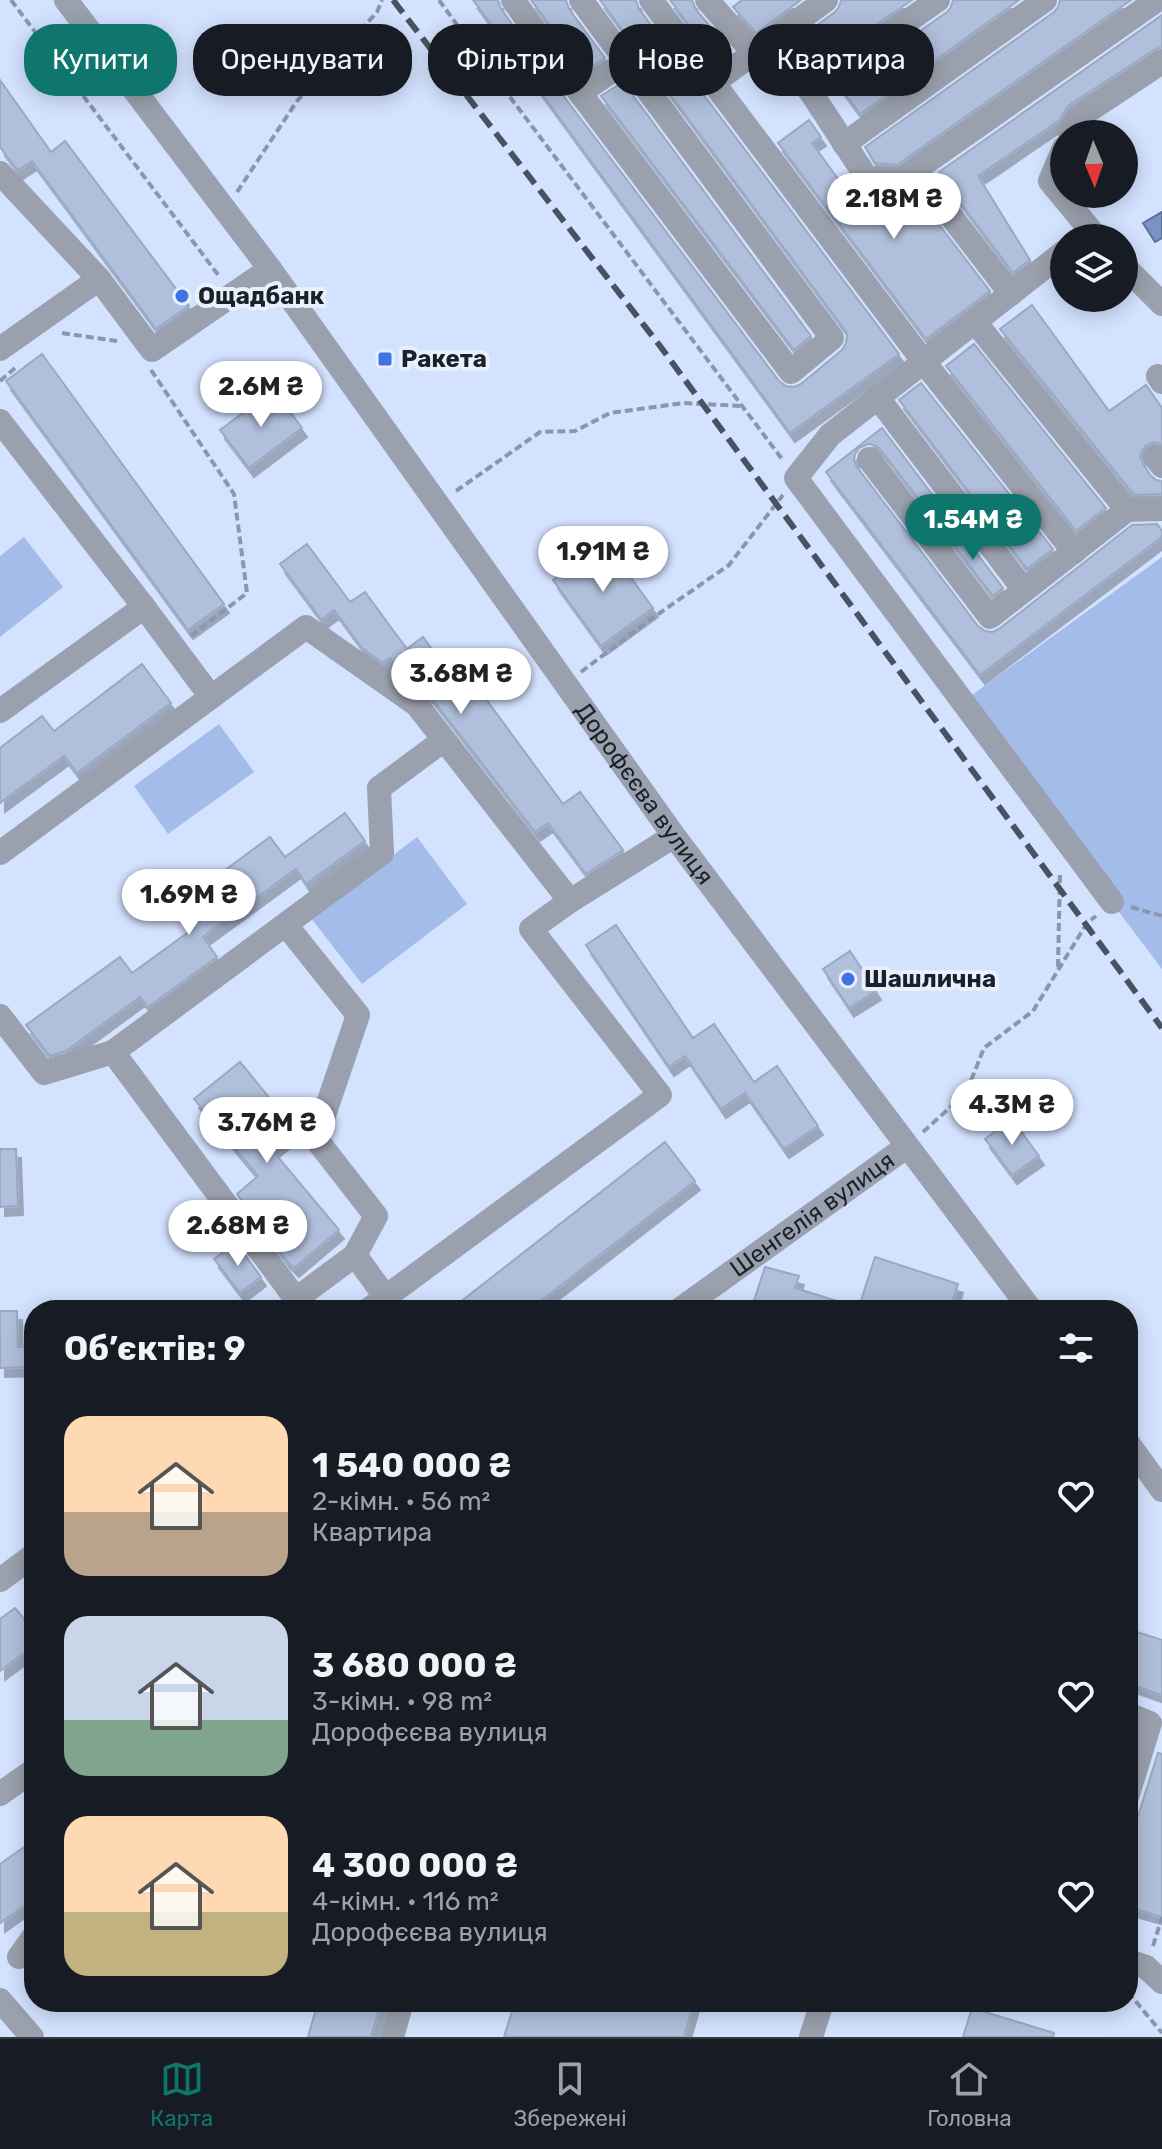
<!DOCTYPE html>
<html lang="uk">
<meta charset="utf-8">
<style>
:root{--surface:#171b24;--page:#242831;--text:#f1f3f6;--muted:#9ea1a6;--line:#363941;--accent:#0f766e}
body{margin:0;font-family:Rubik,sans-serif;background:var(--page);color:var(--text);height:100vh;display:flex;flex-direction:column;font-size:30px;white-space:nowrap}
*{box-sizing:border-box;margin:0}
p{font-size:26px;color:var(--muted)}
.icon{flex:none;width:44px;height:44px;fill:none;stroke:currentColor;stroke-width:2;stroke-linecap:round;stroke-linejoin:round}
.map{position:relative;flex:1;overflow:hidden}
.details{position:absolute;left:24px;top:1300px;width:1114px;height:712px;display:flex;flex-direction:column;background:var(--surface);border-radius:32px;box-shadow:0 4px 20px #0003}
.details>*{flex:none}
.banner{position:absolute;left:24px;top:24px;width:1114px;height:72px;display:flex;gap:16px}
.needle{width:52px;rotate:178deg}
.buttons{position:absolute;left:1050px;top:120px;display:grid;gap:16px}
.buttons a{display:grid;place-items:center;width:88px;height:88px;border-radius:50%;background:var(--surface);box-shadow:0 4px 20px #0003;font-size:40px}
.price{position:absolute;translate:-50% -68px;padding:0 18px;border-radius:28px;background:#fff;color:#222;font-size:26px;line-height:52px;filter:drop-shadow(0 2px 4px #0008)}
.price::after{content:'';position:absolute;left:50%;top:48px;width:24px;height:18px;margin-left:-12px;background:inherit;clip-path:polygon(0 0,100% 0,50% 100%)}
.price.current{background:var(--accent);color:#fff}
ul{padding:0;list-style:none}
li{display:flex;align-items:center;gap:24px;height:200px;padding:0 40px}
li span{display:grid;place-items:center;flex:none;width:224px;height:160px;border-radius:24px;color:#555}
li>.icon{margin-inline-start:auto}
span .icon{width:96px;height:96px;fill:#fffc;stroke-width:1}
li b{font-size:34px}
h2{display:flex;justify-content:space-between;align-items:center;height:96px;padding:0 40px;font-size:34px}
.pill{padding:0 28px;border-radius:32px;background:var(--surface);box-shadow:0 4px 20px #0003;font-size:28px;line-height:72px}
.pill.current{background:var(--accent);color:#fff}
.dock{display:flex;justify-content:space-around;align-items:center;height:112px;border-top:2px solid var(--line);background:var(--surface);font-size:22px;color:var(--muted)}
.dock a{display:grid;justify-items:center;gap:4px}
.dock .current{color:var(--accent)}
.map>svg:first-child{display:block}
.green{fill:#a4bcea}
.water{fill:#7993c5;stroke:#5d7197;stroke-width:2}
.building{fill:#b0bfdb;stroke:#99a8c3;stroke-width:2;filter:url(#shadow)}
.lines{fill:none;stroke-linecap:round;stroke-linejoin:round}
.path{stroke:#8a96ab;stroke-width:4;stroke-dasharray:8 4;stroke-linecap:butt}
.minor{stroke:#9aa0ad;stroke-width:24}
.rail{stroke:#495260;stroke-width:6;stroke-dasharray:16 8;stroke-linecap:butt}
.poi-dot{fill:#3f73e3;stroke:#e9effb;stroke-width:3}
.labels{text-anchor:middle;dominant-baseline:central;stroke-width:8;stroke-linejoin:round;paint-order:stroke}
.poi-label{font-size:24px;font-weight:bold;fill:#1b212b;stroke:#e9effb;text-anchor:start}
.street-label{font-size:24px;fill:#1b212b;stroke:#e9effb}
</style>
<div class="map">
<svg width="1162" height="2037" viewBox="0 0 1162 2037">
<defs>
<filter id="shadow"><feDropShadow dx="5" dy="9" stdDeviation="0" flood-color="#0004"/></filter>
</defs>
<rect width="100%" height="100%" fill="#d3e2ff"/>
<path class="green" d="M 24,537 L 63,587 L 0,637 L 0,556 Z
M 1162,557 L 1162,969 L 961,703 Z
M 219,724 L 254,772 L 168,834 L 134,786 Z
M 417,837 L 467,904 L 362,984 L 311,918 Z"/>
<path class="water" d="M 1162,212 L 1162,238 L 1155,242 L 1143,223 Z"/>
<path class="building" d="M 473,0 L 498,0 L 501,9 L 568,102 L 779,381 L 786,386 L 794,387 L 801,384 L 842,350 L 846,343 L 847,335 L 844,329 L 600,0 L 636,0 L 639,9 L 899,354 L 790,433 Z
M 531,0 L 566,0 L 569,9 L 605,58 L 584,72 Z
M 670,0 L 692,0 L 696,10 L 730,49 L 707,49 Z
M 742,0 L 801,0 L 756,33 L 733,7 Z
M 841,0 L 912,0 L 811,70 L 790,45 L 835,12 L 839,7 Z
M 953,0 L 1019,0 L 860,114 L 840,87 L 947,12 L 951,7 Z
M 1060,0 L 1131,0 L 897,165 L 875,163 L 865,147 L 1054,12 L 1058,7 Z
M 1162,15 L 1162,47 L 1154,50 L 1068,106 L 1060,120 L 978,176 L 1030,260 L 1013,273 L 956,197 L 939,172 Z
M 0,80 L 51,152 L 65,141 L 189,306 L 156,329 L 32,161 L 18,170 L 15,167 L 0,147 Z
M 623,82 L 811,336 L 794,350 L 601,96 Z
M 809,120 L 821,137 L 812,143 L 849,194 L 917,196 L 990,291 L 926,339 L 778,143 Z
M 1032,305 L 1109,411 L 1146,385 L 1162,408 L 1162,444 L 1154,442 L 1146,445 L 1142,451 L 1140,458 L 1150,475 L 1156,480 L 1162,481 L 1162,494 L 1134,495 L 1000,329 Z
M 974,344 L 1106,508 L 1076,531 L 946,366 Z
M 42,354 L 224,604 L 188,630 L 6,381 Z
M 921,383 L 1053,549 L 1027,569 L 899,400 Z
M 274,390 L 302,428 L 249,468 L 220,430 Z
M 882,428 L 1003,588 L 993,596 L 880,449 L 874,445 L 868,444 L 859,448 L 855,454 L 854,460 L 857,467 L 978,626 L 985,631 L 993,632 L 999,629 L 1132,525 L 1157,524 L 1162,531 L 1162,537 L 980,675 L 826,472 Z
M 605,542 L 653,608 L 601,646 L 553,580 Z
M 307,544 L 350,602 L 365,592 L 407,649 L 423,637 L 469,700 L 480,691 L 563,804 L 580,792 L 623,850 L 586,874 L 548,823 L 535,832 L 429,695 L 404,678 L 390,658 L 383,663 L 362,648 L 334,610 L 321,620 L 320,618 L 280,564 Z
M 142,664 L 171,703 L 77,773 L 64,756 L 0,803 L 0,748 L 42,716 L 54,731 Z
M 345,813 L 365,841 L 306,884 L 296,869 L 203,937 L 217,957 L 148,1007 L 140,997 L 66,1051 L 50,1056 L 26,1025 L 120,957 L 132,973 L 194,928 L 178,905 L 270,837 L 285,857 Z
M 616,925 L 693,1038 L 714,1024 L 754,1082 L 777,1066 L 818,1126 L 784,1149 L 745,1093 L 721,1109 L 685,1056 L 669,1067 L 586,945 Z
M 850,951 L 876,991 L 849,1008 L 823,969 Z
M 240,1062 L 296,1130 L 272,1150 L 339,1230 L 294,1268 L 285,1259 L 237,1194 L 258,1176 L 194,1099 Z
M 1012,1119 L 1039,1156 L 1012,1175 L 985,1139 Z
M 665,1142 L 695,1181 L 529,1310 L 450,1310 Z
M 0,1149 L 16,1149 L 18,1206 L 0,1207 Z
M 236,1243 L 261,1277 L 240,1293 L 214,1259 Z
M 875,1257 L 958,1284 L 950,1310 L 858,1310 Z
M 765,1267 L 799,1276 L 795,1288 L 853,1306 L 852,1310 L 751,1310 Z
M 0,1311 L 17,1311 L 18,1347 L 34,1346 L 34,1367 L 0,1368 Z
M 15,1608 L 28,1624 L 34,1620 L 34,1646 L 0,1671 L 0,1619 Z
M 1128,1629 L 1162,1640 L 1162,1695 L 1128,1683 Z
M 1158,1753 L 1162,1754 L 1162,1917 L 1128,1907 L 1128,1848 Z
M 27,1845 L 34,1854 L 34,1899 L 0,1923 L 0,1864 Z
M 318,2002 L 381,2002 L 371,2037 L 308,2037 Z
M 515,2002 L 694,2002 L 684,2037 L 504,2037 Z
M 972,2008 L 1054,2033 L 1053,2037 L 963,2037 Z"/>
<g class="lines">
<path class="path" d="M 11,0 L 219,276
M 439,0 L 498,81 L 782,459
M 237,192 L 297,101 L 377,12 L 382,0
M 62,333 L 117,341
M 151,370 L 234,494 L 247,593 L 191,636
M 0,381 L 15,368
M 456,491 L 540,432 L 575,431 L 610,413 L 684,403 L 742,406
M 581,672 L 651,619 L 729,565 L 783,495
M 1131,907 L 1162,916
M 1058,967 L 1060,872
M 923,1132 L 966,1093 L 984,1048 L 1033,1011 L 1087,923 L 1096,916
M 1153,1946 L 1162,1917
M 1128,1992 L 1162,2033"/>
<g class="minor">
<path id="s1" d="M 66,0 L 270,269 L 674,836 L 1031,1310"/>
<path d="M 513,0 L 580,93 L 626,61 L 581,0"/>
<path d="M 651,0 L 924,362 L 1074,552"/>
<path d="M 707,0 L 754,53 L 806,85 L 867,178 L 924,181 L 1011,294"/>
<path d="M 713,83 L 826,0"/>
<path d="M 809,90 L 938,0"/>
<path d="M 580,93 L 791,372 L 832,338 L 626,61"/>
<path d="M 1070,134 L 1076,119 L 1162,62"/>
<path d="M 844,144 L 1045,0"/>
<path d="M 1064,148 L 1050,181 L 1097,238"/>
<path d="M 0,173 L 99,279"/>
<path d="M 901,180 L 1157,0"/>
<path d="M 1064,252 L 830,435 L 796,478 L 1112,902"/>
<path d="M 1124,266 L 1162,304"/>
<path d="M 975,322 L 1127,510 L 1162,509"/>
<path d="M 0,349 L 99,279 L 152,350 L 270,269"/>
<path d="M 1158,376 L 1162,382"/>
<path d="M 878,398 L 1024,590"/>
<path d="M 0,421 L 144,607 L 211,697"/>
<path d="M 1155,457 L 1162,466"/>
<path d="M 869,459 L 990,617 L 1127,510"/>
<path d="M 0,711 L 144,607"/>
<path d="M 0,853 L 306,627 L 417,705 L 570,901 L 674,836"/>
<path d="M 286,925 L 358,1015 L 316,1139 L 376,1216 L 355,1255"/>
<path d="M 0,1016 L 44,1073 L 113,1052"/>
<path d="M 368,1310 L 660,1095 L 531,929 L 570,901"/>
<path d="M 395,1310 L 355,1255 L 296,1299 L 113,1052 L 382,853 L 379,788 L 444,740"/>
<path id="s2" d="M 679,1310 L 906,1147"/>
<path d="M 1128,1443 L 1162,1490"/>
<path d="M 0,1580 L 34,1555"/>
<path d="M 1128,1714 L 1150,1723 L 1128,1794"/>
<path d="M 0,1794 L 34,1770"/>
<path d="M 19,1957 L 34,1936"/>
<path d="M 1128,1961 L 1146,1967 L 1162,1982"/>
<path d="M 0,2000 L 32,2037"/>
<path d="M 392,2037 L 402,2002"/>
<path d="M 811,2037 L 822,2002"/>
</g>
<path class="rail" d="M 393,0 L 660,346 L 1162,1028"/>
</g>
<g class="poi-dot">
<circle cx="182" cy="296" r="8"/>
<rect x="377" y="351" width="16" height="16" rx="4"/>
<circle cx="848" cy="979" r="8"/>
</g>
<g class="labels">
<g class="poi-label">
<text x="198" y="296">Ощадбанк</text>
<text x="401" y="359">Ракета</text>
<text x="864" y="979">Шашлична</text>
</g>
<g class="street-label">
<text stroke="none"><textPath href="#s1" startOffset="982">Дорофєєва вулиця</textPath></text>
<text stroke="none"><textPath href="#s2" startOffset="164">Шенгелія вулиця</textPath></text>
</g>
</g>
</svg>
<div class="buttons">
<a><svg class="needle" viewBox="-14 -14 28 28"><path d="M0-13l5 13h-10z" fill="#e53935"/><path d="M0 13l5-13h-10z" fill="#9ea1a6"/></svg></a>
<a><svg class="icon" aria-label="layers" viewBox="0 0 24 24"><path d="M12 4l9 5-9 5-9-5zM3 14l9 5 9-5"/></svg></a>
</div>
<b class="price" style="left:894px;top:241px">2.18M ₴</b>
<b class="price" style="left:261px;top:429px">2.6M ₴</b>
<b class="price current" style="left:973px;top:562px">1.54M ₴</b>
<b class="price" style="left:603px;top:594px">1.91M ₴</b>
<b class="price" style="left:461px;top:716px">3.68M ₴</b>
<b class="price" style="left:189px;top:937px">1.69M ₴</b>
<b class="price" style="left:1012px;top:1147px">4.3M ₴</b>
<b class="price" style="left:267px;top:1165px">3.76M ₴</b>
<b class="price" style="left:238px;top:1268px">2.68M ₴</b>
<div class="banner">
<a class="pill current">Купити</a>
<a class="pill">Орендувати</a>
<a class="pill">Фільтри</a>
<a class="pill">Нове</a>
<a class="pill">Квартира</a>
</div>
<section class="details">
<h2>Об’єктів: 9<svg class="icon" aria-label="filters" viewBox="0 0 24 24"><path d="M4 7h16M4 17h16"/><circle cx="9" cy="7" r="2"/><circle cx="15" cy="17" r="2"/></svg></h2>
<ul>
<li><span style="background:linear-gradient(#ffd9b3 60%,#b9a48a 0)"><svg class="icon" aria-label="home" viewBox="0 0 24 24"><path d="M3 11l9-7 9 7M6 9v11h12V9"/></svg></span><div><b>1 540 000 ₴</b><p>2-кімн. · 56 m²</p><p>Квартира</p></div><svg class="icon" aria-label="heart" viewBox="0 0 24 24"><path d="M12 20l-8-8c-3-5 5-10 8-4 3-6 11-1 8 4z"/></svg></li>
<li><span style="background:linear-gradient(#c9d6e8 65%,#7fa58c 0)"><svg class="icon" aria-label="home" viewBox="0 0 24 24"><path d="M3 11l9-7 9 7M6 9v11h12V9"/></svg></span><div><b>3 680 000 ₴</b><p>3-кімн. · 98 m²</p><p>Дорофєєва вулиця</p></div><svg class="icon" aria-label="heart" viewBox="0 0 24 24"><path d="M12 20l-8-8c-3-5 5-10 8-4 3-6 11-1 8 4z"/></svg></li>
<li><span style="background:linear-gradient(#ffd9b3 60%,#c2b280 0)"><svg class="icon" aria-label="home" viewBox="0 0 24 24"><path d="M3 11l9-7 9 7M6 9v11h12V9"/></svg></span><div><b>4 300 000 ₴</b><p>4-кімн. · 116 m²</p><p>Дорофєєва вулиця</p></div><svg class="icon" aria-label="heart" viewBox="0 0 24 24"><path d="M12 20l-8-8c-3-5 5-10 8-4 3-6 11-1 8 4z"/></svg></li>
</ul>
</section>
</div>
<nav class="dock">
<a class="current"><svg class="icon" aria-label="map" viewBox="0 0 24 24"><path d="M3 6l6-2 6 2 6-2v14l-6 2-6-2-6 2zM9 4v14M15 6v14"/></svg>Карта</a>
<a><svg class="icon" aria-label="saved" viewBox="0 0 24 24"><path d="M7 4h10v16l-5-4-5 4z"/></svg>Збережені</a>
<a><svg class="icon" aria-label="home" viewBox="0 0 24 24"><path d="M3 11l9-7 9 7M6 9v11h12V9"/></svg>Головна</a>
</nav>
